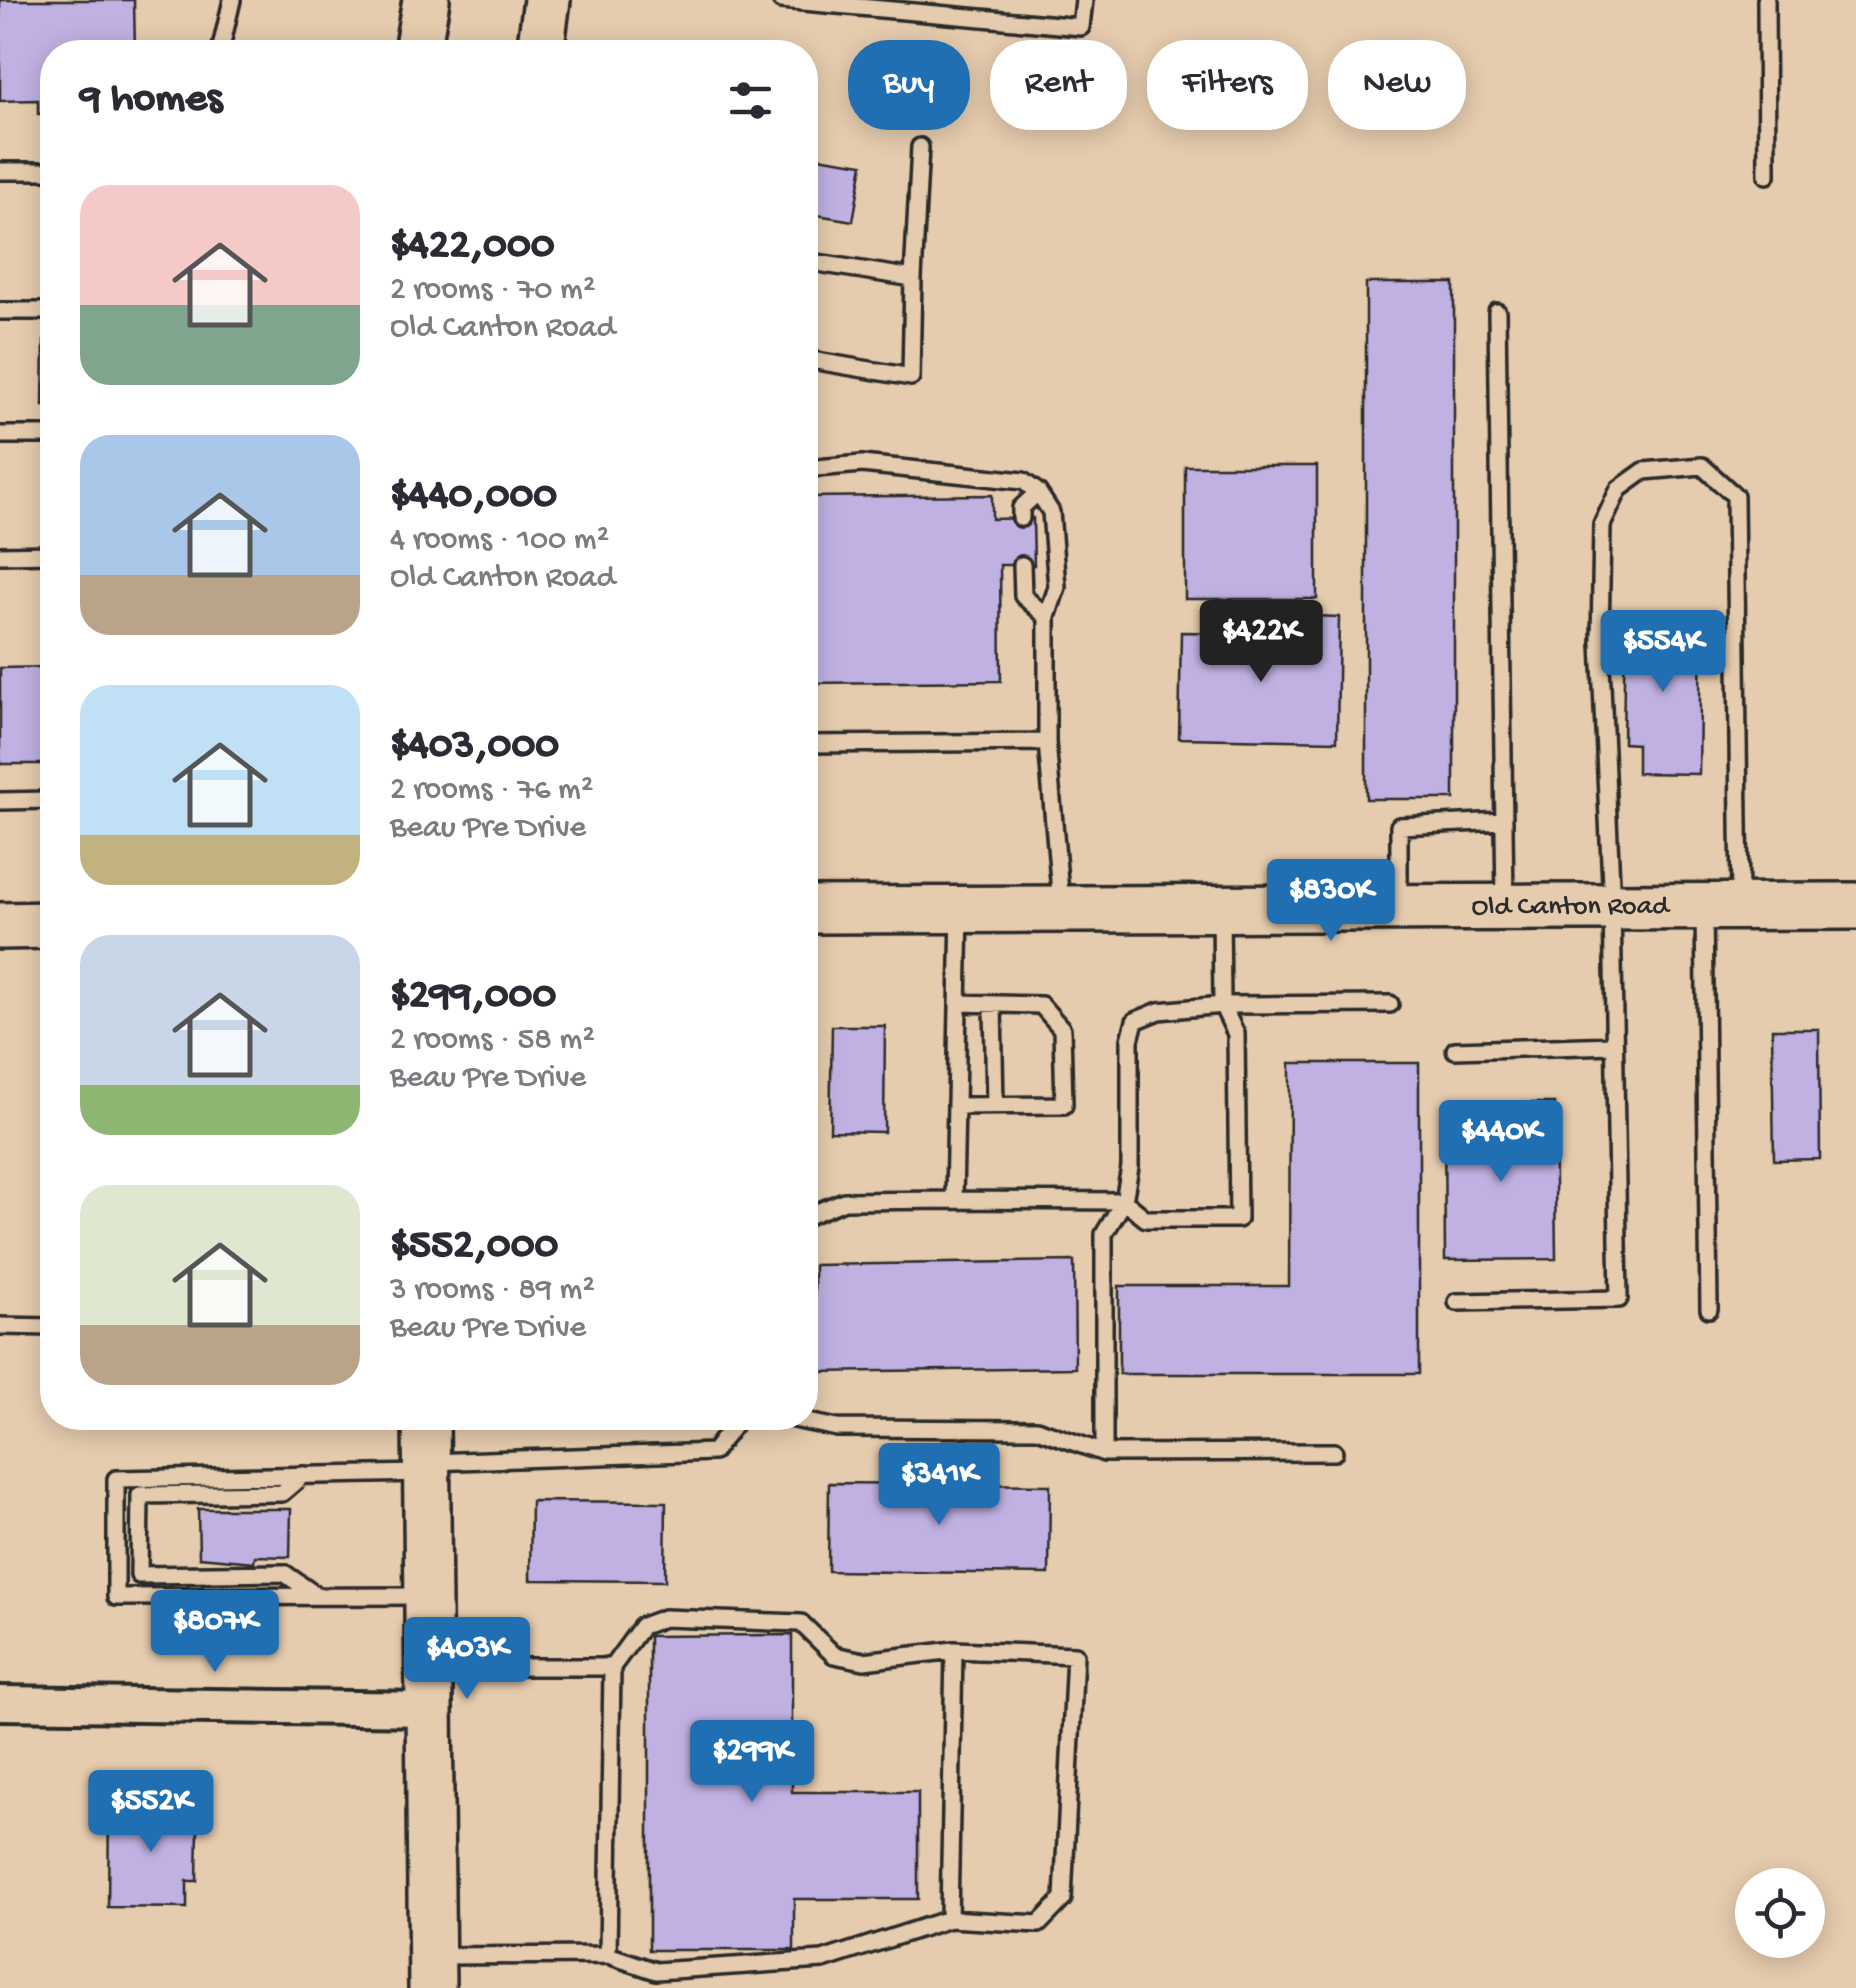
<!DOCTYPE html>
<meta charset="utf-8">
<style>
:root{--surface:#fff;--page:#f7f7f7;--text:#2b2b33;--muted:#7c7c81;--accent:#1f6fb2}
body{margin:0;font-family:"Gochi Hand",sans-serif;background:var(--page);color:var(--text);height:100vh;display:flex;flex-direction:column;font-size:38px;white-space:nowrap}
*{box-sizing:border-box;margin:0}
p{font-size:32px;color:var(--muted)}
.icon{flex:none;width:55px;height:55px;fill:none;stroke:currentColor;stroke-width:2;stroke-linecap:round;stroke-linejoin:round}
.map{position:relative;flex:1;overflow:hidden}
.side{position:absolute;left:40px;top:40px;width:778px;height:1390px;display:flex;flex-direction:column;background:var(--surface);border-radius:40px;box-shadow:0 5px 25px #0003}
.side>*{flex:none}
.hud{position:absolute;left:848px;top:40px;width:858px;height:90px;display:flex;gap:20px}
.buttons{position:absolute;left:1735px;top:1868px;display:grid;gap:20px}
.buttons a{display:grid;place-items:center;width:90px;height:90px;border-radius:50%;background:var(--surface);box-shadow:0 5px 25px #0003;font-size:50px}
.price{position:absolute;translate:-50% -85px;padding:0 22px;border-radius:10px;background:var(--accent);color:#fff;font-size:32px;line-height:65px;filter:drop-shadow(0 2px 5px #0008)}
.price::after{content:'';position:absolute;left:50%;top:60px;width:30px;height:22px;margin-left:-15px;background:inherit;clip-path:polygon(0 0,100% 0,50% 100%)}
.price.current{background:#222;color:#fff}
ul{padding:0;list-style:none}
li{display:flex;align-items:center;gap:30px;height:250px;padding:0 40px}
li span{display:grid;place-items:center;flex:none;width:280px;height:200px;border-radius:30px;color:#555}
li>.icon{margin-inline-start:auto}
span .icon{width:120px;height:120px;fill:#fffc;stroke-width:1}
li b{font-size:42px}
h2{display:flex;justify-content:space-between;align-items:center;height:120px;padding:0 40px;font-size:42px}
.chip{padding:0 35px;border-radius:40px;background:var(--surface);box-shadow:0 5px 25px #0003;font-size:35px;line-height:90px}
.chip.current{background:var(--accent);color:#fff}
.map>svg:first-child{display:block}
.building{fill:#c0b1e2;stroke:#2b2b2b;stroke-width:2.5}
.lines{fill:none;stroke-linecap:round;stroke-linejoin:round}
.lane-casing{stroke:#2b2b2b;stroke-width:22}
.street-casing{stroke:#2b2b2b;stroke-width:40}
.secondary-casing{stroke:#2b2b2b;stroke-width:52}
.lane{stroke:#e6ccae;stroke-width:15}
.street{stroke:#e6ccae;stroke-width:32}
.secondary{stroke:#e6ccae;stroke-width:45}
.labels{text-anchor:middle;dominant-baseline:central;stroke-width:9;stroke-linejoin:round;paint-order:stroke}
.street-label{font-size:28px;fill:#2b2b2b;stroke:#e6ccae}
</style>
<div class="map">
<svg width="1856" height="1988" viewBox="0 0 1856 1988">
<rect width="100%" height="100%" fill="#e6ccae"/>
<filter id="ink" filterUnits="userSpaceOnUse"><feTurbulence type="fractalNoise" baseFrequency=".01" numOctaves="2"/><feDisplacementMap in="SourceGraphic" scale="20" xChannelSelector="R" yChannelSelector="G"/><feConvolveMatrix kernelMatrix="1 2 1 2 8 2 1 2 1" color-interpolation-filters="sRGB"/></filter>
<g filter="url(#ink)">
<path class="building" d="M 0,0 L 134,0 L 135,52 L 52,52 L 52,113 L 38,114 L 38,100 L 0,101 Z
M 805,155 L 863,164 L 853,221 L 805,213 Z
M 1366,283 L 1454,283 L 1454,799 L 1366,799 Z
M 44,341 L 52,341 L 52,406 L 43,406 Z
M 1185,466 L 1317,466 L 1317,599 L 1185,599 Z
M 992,495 L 992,519 L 1033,518 L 1034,565 L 1000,565 L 1001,681 L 805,683 L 805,497 Z
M 1312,616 L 1339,617 L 1337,741 L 1179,738 L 1181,632 L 1312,634 Z
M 1625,620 L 1701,621 L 1699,774 L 1637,773 L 1637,744 L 1623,743 Z
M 52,667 L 52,764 L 0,764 L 0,668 Z
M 832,1026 L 885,1026 L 884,1132 L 830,1131 Z
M 1772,1029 L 1819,1029 L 1820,1159 L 1774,1160 Z
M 1290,1063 L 1419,1063 L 1419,1374 L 1119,1374 L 1119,1286 L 1289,1286 Z
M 1525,1103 L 1554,1103 L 1556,1259 L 1445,1260 L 1444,1115 L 1525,1114 Z
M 1074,1261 L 1075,1368 L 815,1372 L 814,1265 Z
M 829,1483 L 1050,1485 L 1049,1574 L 828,1571 Z
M 531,1501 L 666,1502 L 665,1581 L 530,1580 Z
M 198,1509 L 291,1509 L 290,1557 L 255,1556 L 254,1562 L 199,1557 Z
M 792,1635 L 792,1792 L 918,1792 L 918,1899 L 794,1899 L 794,1950 L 649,1950 L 649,1636 Z
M 109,1803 L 188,1804 L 188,1828 L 198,1828 L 197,1881 L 187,1881 L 187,1908 L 108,1907 Z"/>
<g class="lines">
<defs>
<path id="lane" d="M 781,0 L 1081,27 L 1084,0
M 1766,0 L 1767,175
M 220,52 L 232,0
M 0,171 L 52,171
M 805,261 L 913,278 L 911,377 L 805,359
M 913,278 L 920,147
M 0,311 L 52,311
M 1497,312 L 1505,903
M 0,435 L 52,435
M 805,469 L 862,464 L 1023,481 L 1038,492 L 1021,508 L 1021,518
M 1038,492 L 1051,512 L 1057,587 L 1047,617 L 1047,742 L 1061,904
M 0,555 L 52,554
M 1022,565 L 1023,596 L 1047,617
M 805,744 L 1047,742
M 0,801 L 52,800
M 1399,903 L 1399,826 L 1504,821
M 1704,910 L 1709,1309
M 1221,911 L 1222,1005 L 1390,1004
M 993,1004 L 995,1105
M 1455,1050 L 1614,1045
M 956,1106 L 1064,1105 L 1062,1029 L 1041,1005 L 958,1003
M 954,1200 L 1124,1201 L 1146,1219 L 1238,1219 L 1236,1034 L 1222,1005 L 1159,1011 L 1135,1021 L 1130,1040 L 1130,1167 L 1124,1201 L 1104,1234 L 1104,1453
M 805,1217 L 844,1201 L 954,1200 L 960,912
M 1457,1302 L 1619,1299 L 1612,906 L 1600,642 L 1602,525 L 1619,489 L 1644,471 L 1702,466 L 1735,496 L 1740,902
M 0,1326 L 52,1327
M 789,1418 L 837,1428 L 1037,1429 L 1104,1453 L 1334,1452
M 431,1462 L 713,1452 L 739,1418
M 423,1473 L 116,1479 L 116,1597 L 423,1596
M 303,1475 L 282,1493 L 140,1495 L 139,1575 L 284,1573 L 317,1596
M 430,1667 L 612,1667 L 608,1955 L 436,1956
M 949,1919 L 954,1650
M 608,1955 L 656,1971 L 823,1960 L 949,1919 L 1039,1924 L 1063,1899 L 1075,1655 L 954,1650 L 864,1661 L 834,1655 L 801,1623 L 664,1618 L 642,1626 L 612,1667"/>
<path id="street" d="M 0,1703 L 430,1709"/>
<g id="secondary">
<path d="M 417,52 L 426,0"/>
<path d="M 540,52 L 547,0"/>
<path id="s1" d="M 805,910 L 1856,906"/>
<path d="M 0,926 L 52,925"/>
<path d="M 426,1418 L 432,1988"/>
</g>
</defs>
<use href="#lane" class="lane-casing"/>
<use href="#street" class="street-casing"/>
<use href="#secondary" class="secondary-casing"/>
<use href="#lane" class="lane"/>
<use href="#street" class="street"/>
<use href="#secondary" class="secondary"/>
</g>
</g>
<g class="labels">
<g class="street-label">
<text stroke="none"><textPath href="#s1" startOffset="765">Old Canton Road</textPath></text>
</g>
</g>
</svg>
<div class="buttons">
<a><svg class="icon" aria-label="locate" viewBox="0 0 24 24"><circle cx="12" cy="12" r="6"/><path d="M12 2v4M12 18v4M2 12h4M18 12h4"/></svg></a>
</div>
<b class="price current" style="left:1261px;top:685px">$422K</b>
<b class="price" style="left:1663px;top:695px">$554K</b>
<b class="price" style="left:1331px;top:944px">$830K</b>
<b class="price" style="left:1501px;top:1185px">$440K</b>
<b class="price" style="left:939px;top:1528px">$341K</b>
<b class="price" style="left:215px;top:1675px">$807K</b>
<b class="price" style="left:467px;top:1702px">$403K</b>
<b class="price" style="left:752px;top:1805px">$299K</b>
<b class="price" style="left:151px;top:1855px">$552K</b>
<div class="hud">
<a class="chip current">Buy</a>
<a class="chip">Rent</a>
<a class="chip">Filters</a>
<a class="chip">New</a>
</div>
<section class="side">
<h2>9 homes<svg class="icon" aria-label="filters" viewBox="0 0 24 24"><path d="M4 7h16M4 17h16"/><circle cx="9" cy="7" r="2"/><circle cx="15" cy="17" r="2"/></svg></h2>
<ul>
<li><span style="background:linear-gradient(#f6c9c9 60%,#7fa58c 0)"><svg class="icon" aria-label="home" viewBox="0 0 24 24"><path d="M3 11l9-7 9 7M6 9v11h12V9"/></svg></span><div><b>$422,000</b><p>2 rooms · 70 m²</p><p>Old Canton Road</p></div></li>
<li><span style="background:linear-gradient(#a9c7e8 70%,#b9a48a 0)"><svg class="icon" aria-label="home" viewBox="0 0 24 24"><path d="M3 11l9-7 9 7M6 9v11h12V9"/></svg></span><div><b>$440,000</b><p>4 rooms · 100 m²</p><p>Old Canton Road</p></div></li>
<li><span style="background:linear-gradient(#bfe0f5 75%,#c2b280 0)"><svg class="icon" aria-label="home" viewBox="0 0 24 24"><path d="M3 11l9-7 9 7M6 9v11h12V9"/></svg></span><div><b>$403,000</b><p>2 rooms · 76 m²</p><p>Beau Pre Drive</p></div></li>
<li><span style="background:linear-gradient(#c9d6e8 75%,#8fb573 0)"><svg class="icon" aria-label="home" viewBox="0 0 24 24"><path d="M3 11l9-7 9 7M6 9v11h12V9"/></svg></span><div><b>$299,000</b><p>2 rooms · 58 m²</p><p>Beau Pre Drive</p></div></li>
<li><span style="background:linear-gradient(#dfe7d0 70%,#b9a48a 0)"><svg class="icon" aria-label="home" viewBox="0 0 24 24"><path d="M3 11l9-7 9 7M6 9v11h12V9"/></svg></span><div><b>$552,000</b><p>3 rooms · 89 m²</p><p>Beau Pre Drive</p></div></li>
</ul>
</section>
</div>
